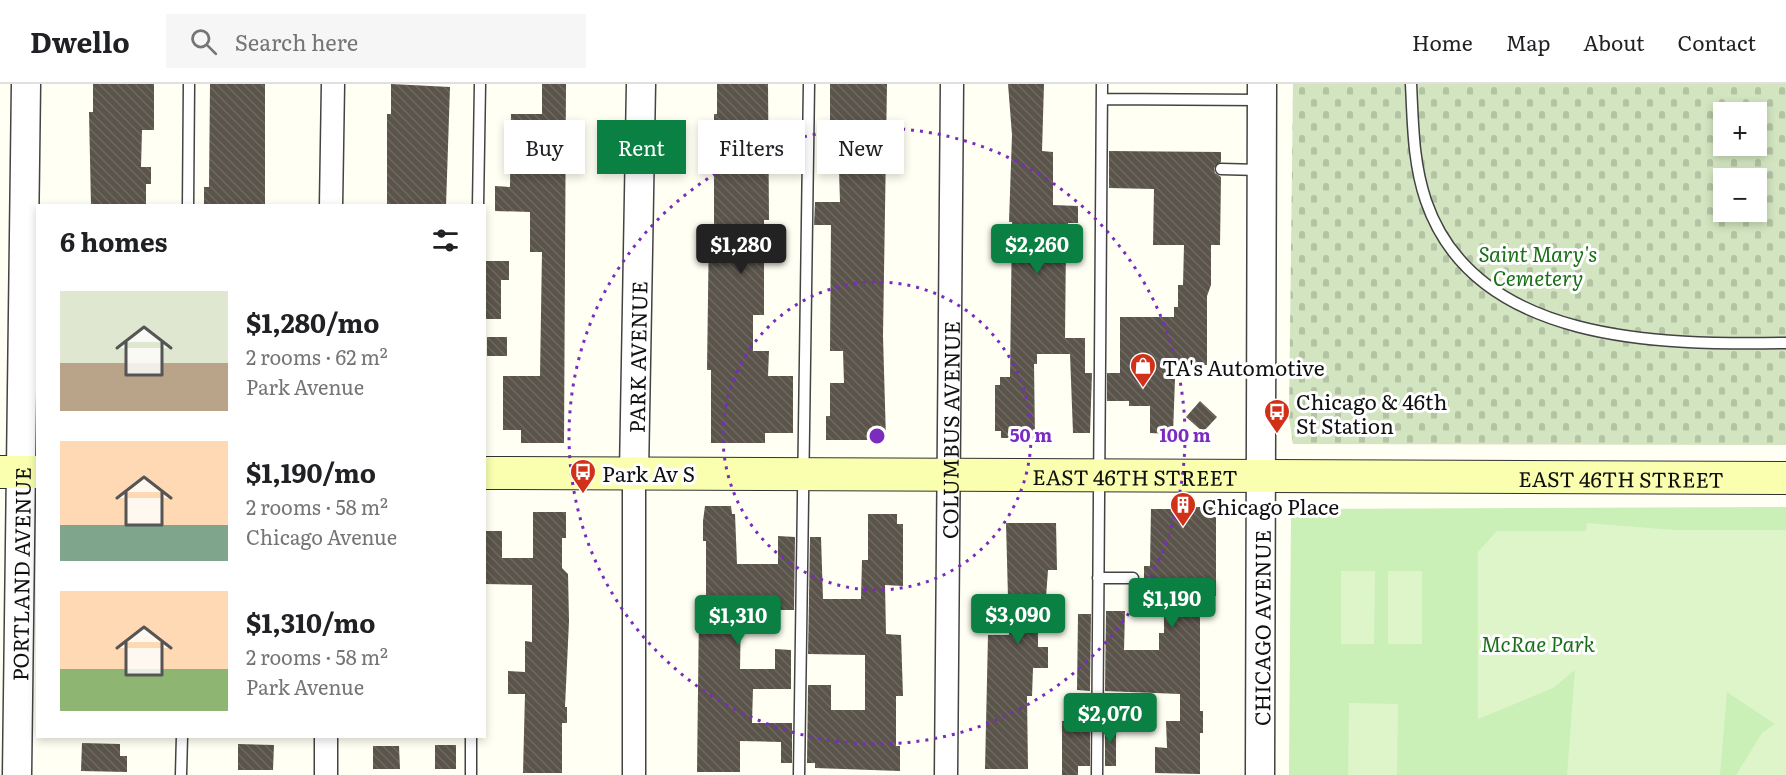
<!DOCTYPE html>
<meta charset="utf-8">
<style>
:root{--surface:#fff;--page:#f6f6f6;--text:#202124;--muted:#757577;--line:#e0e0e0;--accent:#0b8043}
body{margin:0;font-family:Literata,serif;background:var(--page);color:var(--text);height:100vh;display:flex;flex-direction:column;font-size:22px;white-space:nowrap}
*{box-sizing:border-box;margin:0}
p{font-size:20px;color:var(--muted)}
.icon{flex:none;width:33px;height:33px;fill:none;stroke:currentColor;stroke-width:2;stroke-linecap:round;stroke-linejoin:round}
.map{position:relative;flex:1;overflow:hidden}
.sheet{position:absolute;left:36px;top:120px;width:450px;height:534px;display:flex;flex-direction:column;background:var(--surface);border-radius:0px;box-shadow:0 3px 9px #0003}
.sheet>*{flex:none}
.hud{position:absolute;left:504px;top:36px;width:570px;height:54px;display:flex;gap:12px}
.controls{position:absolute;left:1713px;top:18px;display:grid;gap:12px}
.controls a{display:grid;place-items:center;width:54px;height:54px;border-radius:0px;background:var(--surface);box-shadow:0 3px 9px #0003;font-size:30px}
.price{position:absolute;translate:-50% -51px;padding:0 14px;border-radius:6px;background:var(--accent);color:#fff;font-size:20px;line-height:39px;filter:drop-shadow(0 2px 3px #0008)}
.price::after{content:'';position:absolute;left:50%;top:36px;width:18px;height:14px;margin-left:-9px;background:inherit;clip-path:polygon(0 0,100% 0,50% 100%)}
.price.current{background:#222;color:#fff}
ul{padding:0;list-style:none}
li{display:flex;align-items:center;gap:18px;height:150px;padding:0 24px}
li span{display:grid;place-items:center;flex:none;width:168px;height:120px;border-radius:0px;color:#555}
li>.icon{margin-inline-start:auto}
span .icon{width:72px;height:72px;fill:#fffc;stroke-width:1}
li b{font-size:26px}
h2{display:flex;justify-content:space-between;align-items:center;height:72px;padding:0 24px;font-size:26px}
.pill{padding:0 21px;border-radius:0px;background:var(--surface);box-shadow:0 3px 9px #0003;font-size:21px;line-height:54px}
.pill.current{background:var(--accent);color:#fff}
header{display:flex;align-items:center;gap:36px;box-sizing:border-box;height:84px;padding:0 30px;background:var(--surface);border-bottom:2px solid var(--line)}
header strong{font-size:28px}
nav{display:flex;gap:33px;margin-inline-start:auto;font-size:21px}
.search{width:420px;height:54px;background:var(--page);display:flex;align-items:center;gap:15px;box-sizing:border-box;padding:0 21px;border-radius:0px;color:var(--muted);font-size:22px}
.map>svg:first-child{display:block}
.cemetery{fill:url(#cemetery-stones);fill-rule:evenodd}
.park{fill:#caefb7}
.pitch{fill:#def5ca}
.building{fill:url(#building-back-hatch)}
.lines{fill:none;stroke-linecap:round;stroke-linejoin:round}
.service-casing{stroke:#434343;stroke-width:13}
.minor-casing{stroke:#434343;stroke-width:25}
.tertiary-casing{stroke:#434343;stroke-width:31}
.secondary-casing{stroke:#323232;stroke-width:34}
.service{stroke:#fff;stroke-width:10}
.minor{stroke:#fff;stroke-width:22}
.tertiary{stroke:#fff;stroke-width:28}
.secondary{stroke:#f9ffae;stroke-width:32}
.ring{fill:none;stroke:#7b2cbf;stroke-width:3;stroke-dasharray:3 6}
.labels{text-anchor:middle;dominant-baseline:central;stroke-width:6;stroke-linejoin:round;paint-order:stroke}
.park-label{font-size:21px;font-style:italic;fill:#1a7018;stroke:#fff}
.street-label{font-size:21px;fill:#101010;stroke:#fff}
.poi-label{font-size:21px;fill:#101010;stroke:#fff;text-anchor:start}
.centre{fill:#7b2cbf;stroke:#fff;stroke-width:3}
.ring-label{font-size:18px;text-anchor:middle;font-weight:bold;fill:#7b2cbf;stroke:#fff;stroke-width:6;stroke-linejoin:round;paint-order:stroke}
</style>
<header>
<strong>Dwello</strong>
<div class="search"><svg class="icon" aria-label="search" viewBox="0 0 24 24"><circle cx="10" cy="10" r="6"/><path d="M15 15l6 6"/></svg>Search here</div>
<nav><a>Home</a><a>Map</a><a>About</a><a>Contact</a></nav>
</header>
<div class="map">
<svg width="1786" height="691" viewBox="0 0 1786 691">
<defs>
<pattern id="cemetery-stones" width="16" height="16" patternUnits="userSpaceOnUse" patternTransform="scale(1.5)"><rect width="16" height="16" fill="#d2e5c0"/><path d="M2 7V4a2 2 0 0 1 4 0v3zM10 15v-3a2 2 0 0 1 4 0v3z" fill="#b3c3a4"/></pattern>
<pattern id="building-back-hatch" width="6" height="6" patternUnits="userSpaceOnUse" patternTransform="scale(1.5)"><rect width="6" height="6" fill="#5a544b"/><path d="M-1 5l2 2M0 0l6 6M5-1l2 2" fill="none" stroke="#6d6861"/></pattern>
</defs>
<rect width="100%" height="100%" fill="#fffff3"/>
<path class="cemetery" d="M 1293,0 L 1786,0 L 1786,361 L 1293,360 L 1289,333 ZM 1724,28 L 1756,28 L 1756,62 L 1724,62 ZM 1724,94 L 1756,94 L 1756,128 L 1724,128 Z"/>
<path class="park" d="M 1786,423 L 1786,691 L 1289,691 L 1291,425 Z"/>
<path class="pitch" d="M 1587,439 L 1674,446 L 1786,446 L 1786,691 L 1736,691 L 1762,649 L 1775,640 L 1727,608 L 1720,691 L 1567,691 L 1575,586 L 1553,604 L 1478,635 L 1478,468 L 1497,447 L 1586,447 Z
M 1341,487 L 1375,487 L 1374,560 L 1341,560 Z
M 1388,487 L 1422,487 L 1422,560 L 1388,560 Z
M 1349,619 L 1398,620 L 1397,691 L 1348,691 Z"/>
<path class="building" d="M 93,0 L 154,0 L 154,46 L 142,46 L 141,83 L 151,83 L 151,100 L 146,100 L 146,122 L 91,122 L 89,28 L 93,28 Z
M 210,0 L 265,0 L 265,122 L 204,121 L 204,103 L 209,103 Z
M 391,0 L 450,3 L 446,122 L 387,122 L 387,30 L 391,30 Z
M 542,0 L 566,0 L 564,359 L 521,359 L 521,346 L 503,346 L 503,292 L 540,292 L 542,168 L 530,168 L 530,128 L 495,127 L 495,102 L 510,103 L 511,30 L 542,30 Z
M 717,0 L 768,0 L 769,136 L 764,136 L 764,231 L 753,231 L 753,267 L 769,267 L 768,292 L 793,292 L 793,349 L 765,349 L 765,359 L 711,359 L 711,286 L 707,286 L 709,142 L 714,142 L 714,30 L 717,30 Z
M 830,0 L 887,0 L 883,252 L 886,356 L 826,356 L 826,332 L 830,332 L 830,299 L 844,299 L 843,267 L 830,267 L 831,141 L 814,141 L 815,118 L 840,118 L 839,86 L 830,86 Z
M 1008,0 L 1044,0 L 1042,67 L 1053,68 L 1053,121 L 1078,122 L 1078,139 L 1068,139 L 1068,156 L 1066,156 L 1065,254 L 1085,254 L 1085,289 L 1092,289 L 1090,349 L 1073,349 L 1070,270 L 1037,270 L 1037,280 L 1034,280 L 1035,354 L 1001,354 L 1001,347 L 995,347 L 995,301 L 1000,301 L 1000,293 L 1010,293 L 1012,138 L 1009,138 L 1012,51 Z
M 1109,67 L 1221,68 L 1221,78 L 1214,84 L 1215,89 L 1221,93 L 1220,161 L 1211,161 L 1211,201 L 1207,212 L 1207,281 L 1161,281 L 1175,294 L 1173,350 L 1150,349 L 1150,322 L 1129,322 L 1129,317 L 1107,317 L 1107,289 L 1120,289 L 1120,233 L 1174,233 L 1174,223 L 1178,223 L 1178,201 L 1183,201 L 1184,161 L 1153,161 L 1154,105 L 1109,104 Z
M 485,177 L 509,177 L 509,196 L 501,196 L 501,235 L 484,235 Z
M 487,253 L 507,253 L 507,272 L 487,272 Z
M 1200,317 L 1217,333 L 1203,348 L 1186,333 Z
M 705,422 L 731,422 L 732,430 L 735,430 L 737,480 L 778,480 L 778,452 L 795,453 L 794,526 L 741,526 L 740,585 L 775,585 L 775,565 L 791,566 L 791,605 L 753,605 L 752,639 L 792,639 L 792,679 L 781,679 L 781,658 L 740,657 L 740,688 L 697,688 L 699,526 L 704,526 L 706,513 L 706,457 L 703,457 L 703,437 Z
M 1188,423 L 1216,423 L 1216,512 L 1204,512 L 1204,533 L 1200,533 L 1200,627 L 1203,627 L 1203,649 L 1200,649 L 1200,690 L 1155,689 L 1155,663 L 1167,664 L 1166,637 L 1180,637 L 1180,610 L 1105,607 L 1106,527 L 1125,527 L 1124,566 L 1159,566 L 1159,549 L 1164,549 L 1164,512 L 1144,512 L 1144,482 L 1150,482 L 1151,425 L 1188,425 Z
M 533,428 L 566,428 L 566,454 L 562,454 L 562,484 L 568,490 L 569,537 L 565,623 L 567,623 L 567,639 L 562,639 L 562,689 L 523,689 L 525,610 L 508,610 L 508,587 L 525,588 L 525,557 L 532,558 L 532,501 L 485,500 L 484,447 L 502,447 L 502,474 L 533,474 Z
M 868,430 L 897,430 L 897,440 L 903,440 L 903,502 L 885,501 L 886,550 L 901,551 L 903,612 L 896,612 L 896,662 L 900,662 L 900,687 L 815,684 L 815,679 L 807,679 L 808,601 L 831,601 L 831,626 L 865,626 L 865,571 L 808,570 L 810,453 L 821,453 L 823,515 L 861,515 L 862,476 L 868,476 Z
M 1006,439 L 1056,439 L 1057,486 L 1048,486 L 1045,527 L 1038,527 L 1038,563 L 1048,563 L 1048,584 L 1033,584 L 1032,612 L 1027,612 L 1028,685 L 985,685 L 988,551 L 1009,551 Z
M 1078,530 L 1091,530 L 1090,607 L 1077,606 Z
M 1062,637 L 1090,637 L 1090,682 L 1078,682 L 1078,691 L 1062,691 Z
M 1105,637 L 1116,637 L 1116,682 L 1105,682 Z
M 82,659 L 120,660 L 120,672 L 127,672 L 127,688 L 81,687 Z
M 238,660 L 274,661 L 273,686 L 238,686 Z
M 435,661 L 456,661 L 456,685 L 435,685 Z
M 373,662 L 399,662 L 400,685 L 373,685 Z"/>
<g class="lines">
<defs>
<path id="service" d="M 1411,0 C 1413,40 1413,79 1426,117 C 1475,260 1661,261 1786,259
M 1102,15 L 1261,16
M 1221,85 L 1260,86
M 188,122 L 189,0
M 478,122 L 480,0
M 1098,494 L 1133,494
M 181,691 L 182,652
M 471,691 L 471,652
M 799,691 L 809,0
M 1097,691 L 1102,0"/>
<g id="minor">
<path d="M 331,122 L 333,0"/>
<path d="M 326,691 L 326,652"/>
<path d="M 634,691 L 634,389"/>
<path id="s1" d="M 946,691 L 952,0"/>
</g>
<g id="tertiary">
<path id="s2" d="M 634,389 L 641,0"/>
<path id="s3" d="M 17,691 L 26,0"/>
<path id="s4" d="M 1260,691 L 1262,0"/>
</g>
<g id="secondary">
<path d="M 0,388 L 38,388"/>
<path id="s5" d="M 484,389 L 1786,394"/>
</g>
</defs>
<use href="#service" class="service-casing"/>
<use href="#minor" class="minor-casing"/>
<use href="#tertiary" class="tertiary-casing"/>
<use href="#secondary" class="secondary-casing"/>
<use href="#service" class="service"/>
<use href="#minor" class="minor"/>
<use href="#tertiary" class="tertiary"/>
<use href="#secondary" class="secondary"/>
</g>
<g class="ring">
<circle cx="877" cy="352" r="154"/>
<circle cx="877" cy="352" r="308"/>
</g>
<defs>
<symbol id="shop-pin" viewBox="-11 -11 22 30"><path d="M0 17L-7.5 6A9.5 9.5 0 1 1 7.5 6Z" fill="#d13118" stroke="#fff"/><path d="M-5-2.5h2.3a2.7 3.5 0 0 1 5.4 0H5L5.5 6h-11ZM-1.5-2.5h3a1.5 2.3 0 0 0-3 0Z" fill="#fff"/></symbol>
<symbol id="bus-pin" viewBox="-11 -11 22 30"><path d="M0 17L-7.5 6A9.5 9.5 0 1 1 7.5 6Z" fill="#d13118" stroke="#fff"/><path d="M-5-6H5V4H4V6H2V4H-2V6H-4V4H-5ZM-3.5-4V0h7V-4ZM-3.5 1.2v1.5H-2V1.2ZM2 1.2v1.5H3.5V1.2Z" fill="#fff"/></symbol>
<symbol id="building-pin" viewBox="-11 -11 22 30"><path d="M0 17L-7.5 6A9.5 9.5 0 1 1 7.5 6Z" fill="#d13118" stroke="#fff"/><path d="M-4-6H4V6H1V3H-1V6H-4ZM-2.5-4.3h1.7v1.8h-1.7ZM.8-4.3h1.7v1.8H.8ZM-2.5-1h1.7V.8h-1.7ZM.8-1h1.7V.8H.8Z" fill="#fff"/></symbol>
</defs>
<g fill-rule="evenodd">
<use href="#shop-pin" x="1128" y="267" width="30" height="40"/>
<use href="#bus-pin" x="1262" y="313" width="30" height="40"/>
<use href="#bus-pin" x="568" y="373" width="30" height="40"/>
<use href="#building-pin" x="1168" y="406" width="30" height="40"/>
</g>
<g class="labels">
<g class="park-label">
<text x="1538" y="168">Saint Mary's<tspan x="1538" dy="24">Cemetery</tspan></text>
<text x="1538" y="558">McRae Park</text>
</g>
<g class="street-label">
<text stroke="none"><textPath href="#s2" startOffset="116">PARK AVENUE</textPath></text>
<text stroke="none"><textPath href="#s1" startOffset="345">COLUMBUS AVENUE</textPath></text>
<text stroke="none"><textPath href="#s5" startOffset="651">EAST 46TH STREET</textPath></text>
<text stroke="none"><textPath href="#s5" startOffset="1137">EAST 46TH STREET</textPath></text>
<text stroke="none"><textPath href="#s3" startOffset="201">PORTLAND AVENUE</textPath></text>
<text stroke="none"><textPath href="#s4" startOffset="147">CHICAGO AVENUE</textPath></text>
</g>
<g class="poi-label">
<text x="1162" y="282">TA's Automotive</text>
<text x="1296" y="316">Chicago &amp; 46th<tspan x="1296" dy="24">St Station</tspan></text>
<text x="602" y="388">Park Av S</text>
<text x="1202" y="421">Chicago Place</text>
</g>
</g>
<circle cx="877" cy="352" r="9" class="centre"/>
<g class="ring-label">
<text x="1031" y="358">50 m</text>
<text x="1185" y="358">100 m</text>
</g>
</svg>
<div class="controls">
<a>+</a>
<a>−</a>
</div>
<b class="price current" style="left:741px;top:191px">$1,280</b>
<b class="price" style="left:1037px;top:191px">$2,260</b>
<b class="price" style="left:1172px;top:545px">$1,190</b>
<b class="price" style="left:1018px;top:561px">$3,090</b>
<b class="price" style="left:738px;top:562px">$1,310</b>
<b class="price" style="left:1110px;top:660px">$2,070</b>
<div class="hud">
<a class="pill">Buy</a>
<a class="pill current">Rent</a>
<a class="pill">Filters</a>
<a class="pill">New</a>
</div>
<section class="sheet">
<h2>6 homes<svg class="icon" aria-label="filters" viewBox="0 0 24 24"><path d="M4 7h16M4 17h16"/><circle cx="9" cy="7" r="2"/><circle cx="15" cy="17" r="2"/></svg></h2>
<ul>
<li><span style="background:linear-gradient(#dfe7d0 60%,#b9a48a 0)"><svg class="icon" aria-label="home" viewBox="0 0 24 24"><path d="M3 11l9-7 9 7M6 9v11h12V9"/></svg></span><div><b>$1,280/mo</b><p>2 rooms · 62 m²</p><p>Park Avenue</p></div></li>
<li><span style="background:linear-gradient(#ffd9b3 70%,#7fa58c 0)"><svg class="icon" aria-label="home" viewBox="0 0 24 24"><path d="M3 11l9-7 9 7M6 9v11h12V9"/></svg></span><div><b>$1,190/mo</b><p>2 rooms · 58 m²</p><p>Chicago Avenue</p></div></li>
<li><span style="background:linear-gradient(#ffd9b3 65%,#8fb573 0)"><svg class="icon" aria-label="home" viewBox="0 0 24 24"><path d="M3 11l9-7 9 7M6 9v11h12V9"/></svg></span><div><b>$1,310/mo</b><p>2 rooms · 58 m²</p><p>Park Avenue</p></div></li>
</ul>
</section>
</div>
